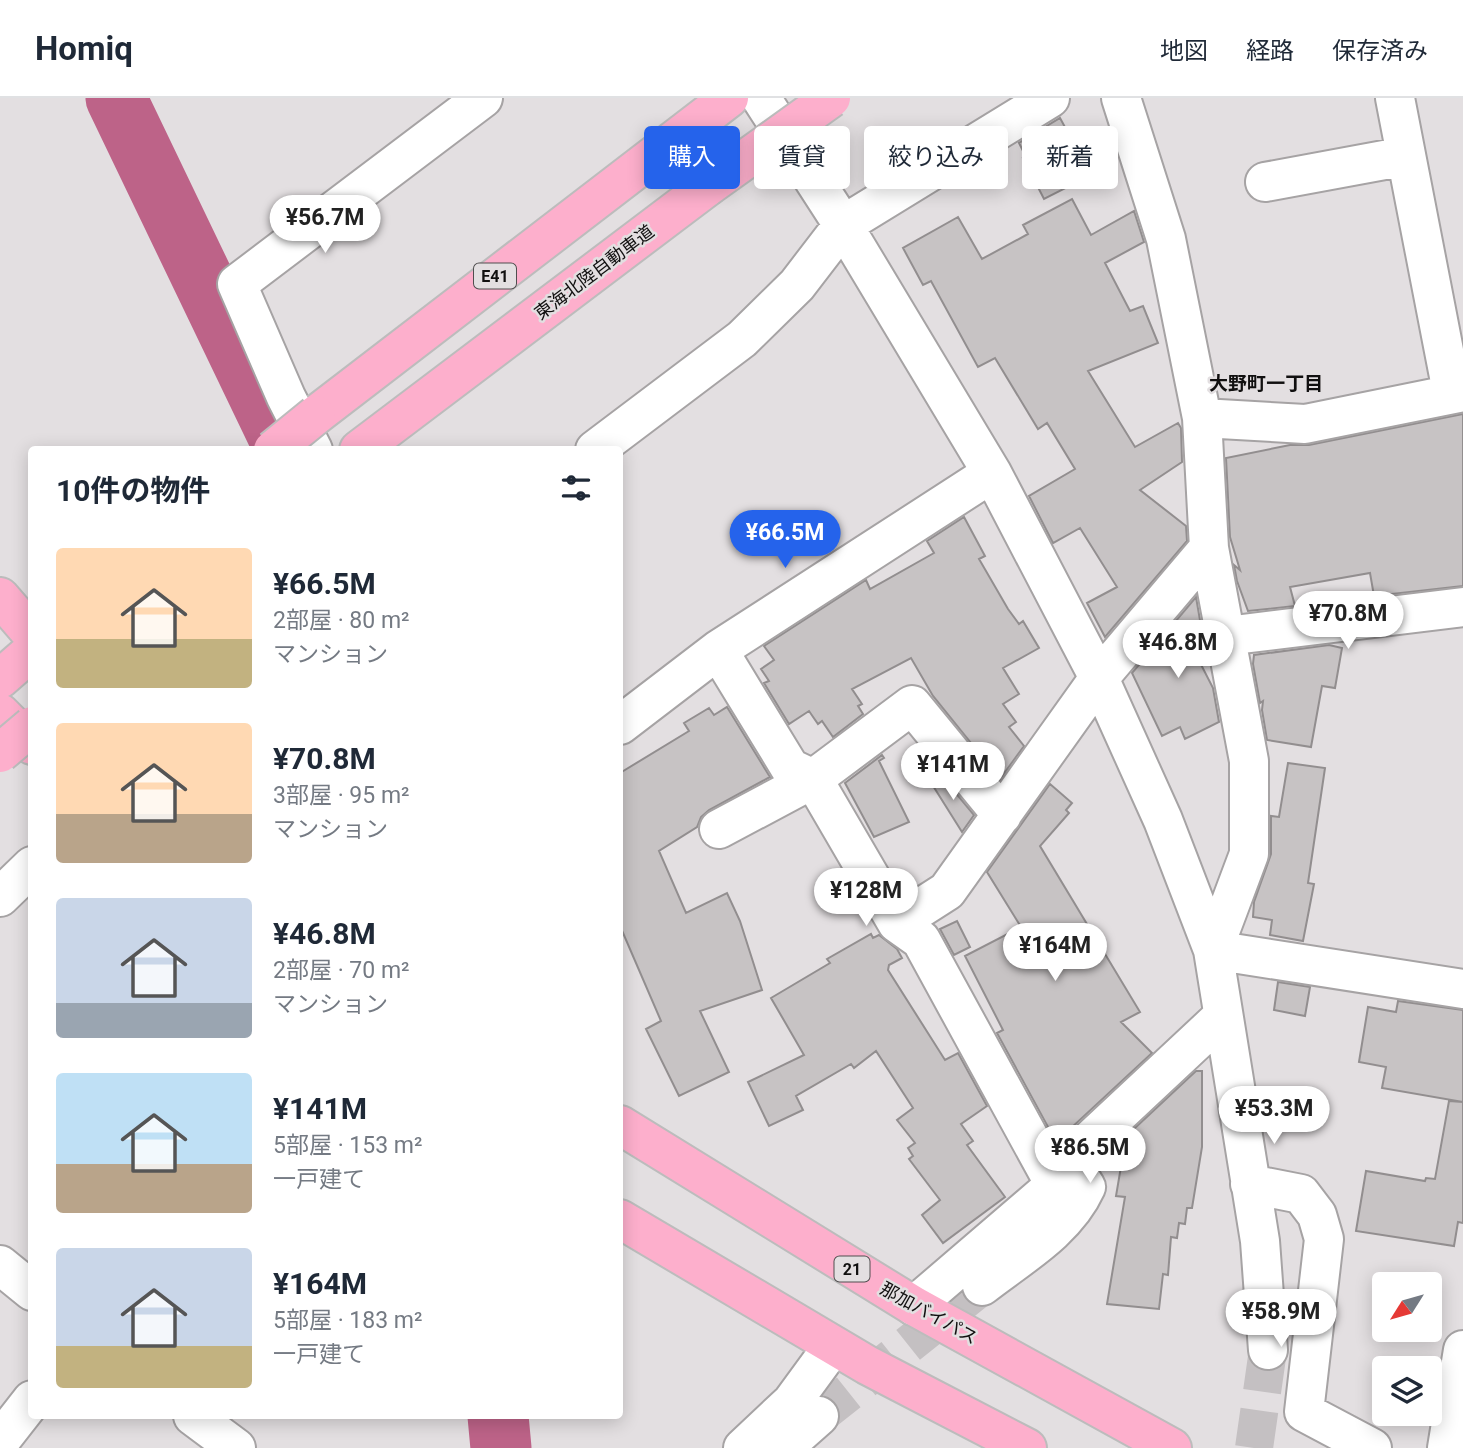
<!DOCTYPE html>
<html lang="ja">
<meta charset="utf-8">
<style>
:root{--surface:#fff;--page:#f6f6f7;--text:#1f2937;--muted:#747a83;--line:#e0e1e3;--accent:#2563eb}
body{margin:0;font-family:Roboto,"Noto Sans JP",sans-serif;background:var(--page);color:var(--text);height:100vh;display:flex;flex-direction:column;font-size:26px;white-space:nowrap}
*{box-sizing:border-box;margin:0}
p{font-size:23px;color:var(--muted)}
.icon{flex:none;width:38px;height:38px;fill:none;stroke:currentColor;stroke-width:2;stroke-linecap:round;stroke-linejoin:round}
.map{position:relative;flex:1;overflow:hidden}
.drawer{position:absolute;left:28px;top:348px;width:595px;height:973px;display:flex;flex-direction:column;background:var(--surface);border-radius:7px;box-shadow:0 4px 18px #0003}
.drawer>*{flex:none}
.banner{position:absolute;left:644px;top:28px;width:665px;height:63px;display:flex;gap:14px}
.needle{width:46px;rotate:233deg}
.controls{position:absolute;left:1372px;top:1174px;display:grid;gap:14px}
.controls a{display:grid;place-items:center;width:70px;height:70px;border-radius:7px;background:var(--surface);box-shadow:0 4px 18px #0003;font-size:35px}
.price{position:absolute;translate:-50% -60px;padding:0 16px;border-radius:24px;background:#fff;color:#222;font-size:23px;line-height:46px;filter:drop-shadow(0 2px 4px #0008)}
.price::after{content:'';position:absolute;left:50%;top:42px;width:21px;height:16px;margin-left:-10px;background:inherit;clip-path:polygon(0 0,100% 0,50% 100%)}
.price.current{background:var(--accent);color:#fff}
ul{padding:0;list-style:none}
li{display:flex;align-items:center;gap:21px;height:175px;padding:0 28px}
li span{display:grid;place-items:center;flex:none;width:196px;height:140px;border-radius:7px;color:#555}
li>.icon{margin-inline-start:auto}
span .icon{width:84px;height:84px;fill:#fffc;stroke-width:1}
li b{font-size:30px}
h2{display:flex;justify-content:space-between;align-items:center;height:84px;padding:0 28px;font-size:30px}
.chip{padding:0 24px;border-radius:7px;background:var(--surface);box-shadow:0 4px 18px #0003;font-size:24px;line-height:63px}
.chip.current{background:var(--accent);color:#fff}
header{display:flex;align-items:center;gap:42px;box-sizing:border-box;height:98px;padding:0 35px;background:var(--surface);border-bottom:2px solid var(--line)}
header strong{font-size:33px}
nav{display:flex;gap:38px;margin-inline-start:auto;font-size:24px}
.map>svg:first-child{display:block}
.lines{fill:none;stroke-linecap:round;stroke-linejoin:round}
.river{stroke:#bd6388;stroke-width:61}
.building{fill:#c7c3c4;stroke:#928e8f;stroke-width:2}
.minor-tunnel{stroke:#c4c0c2;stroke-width:38;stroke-dasharray:38 19;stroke-linecap:butt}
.minor-casing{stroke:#a6a3a4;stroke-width:42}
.highway-casing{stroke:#bcbcbc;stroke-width:42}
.minor{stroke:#fff;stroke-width:38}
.highway{stroke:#fdafcc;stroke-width:38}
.highway-bridge-casing{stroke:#bcbcbc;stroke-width:42;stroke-linecap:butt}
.highway-bridge{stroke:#fdafcc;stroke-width:38}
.labels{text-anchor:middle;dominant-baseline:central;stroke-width:5;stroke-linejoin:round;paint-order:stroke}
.shield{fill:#e3dfe1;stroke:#504e4f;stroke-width:2}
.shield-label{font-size:16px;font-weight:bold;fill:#111010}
.street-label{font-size:18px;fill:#111010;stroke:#e3dfe1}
.neighbourhood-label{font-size:19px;font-weight:bold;fill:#111010;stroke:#e3dfe1}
</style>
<header>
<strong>Homiq</strong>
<nav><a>地図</a><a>経路</a><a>保存済み</a></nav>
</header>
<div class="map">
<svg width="1463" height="1350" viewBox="0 0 1463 1350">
<rect width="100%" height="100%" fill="#e3dfe1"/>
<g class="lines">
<path class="river" d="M 116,0 L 285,352
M 498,1318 L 501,1350"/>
</g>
<path class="building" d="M 1060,20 L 1091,77 L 1044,101 L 1023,60 L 1026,59 L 1019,45 Z
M 1072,101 L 1091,137 L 1134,113 L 1144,144 L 1105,165 L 1130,213 L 1143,208 L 1158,245 L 1088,273 L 1135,349 L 1178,325 L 1181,330 L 1182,364 L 1140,392 L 1186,428 L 1187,443 L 1105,539 L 1087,505 L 1117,489 L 1080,430 L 1053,445 L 1029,398 L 1075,371 L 1047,325 L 1038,331 L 995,260 L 978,269 L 931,183 L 923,187 L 903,150 L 958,119 L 982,161 L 1028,136 L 1023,127 Z
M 1463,316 L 1463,488 L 1374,498 L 1370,475 L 1290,489 L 1295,508 L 1248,513 L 1237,483 L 1234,467 L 1240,472 L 1230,439 L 1226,360 L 1290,347 L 1309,347 Z
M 964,419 L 985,458 L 979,461 L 1008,511 L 1019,526 L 1023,523 L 1039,550 L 1003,570 L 1019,596 L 1003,606 L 1016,624 L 1009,629 L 1024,648 L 1000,681 L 933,598 L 911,560 L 852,591 L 862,606 L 858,608 L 863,616 L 833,639 L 822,623 L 818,626 L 809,613 L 789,626 L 764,585 L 769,583 L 761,571 L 774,562 L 764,548 L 866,482 L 870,491 L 934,455 L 927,443 Z
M 1196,499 L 1201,528 L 1189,543 L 1213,590 L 1219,624 L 1185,641 L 1180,629 L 1162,638 L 1132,575 Z
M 1329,547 L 1342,550 L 1335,590 L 1322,588 L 1311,649 L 1267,642 L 1262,612 L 1263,603 L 1260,605 L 1253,566 L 1254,557 Z
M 727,609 L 770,679 L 709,712 L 701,719 L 697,729 L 659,753 L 686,815 L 727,795 L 740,823 L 762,892 L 700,913 L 729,974 L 679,998 L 646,931 L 661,923 L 620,828 L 620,675 L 689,633 L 684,625 L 709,610 L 714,617 Z
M 882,657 L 884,660 L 879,663 L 909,724 L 874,739 L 845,685 Z
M 1288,665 L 1325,670 L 1308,785 L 1314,786 L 1303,843 L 1270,837 L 1272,822 L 1253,819 L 1254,804 L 1271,756 L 1271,718 L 1279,719 Z
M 940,676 L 974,717 L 962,734 L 930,683 Z
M 1050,686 L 1072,705 L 1066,712 L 1069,715 L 1040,748 L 1140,914 L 1121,924 L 1152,955 L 1069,1032 L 1054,1040 L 997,935 L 1003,932 L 965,858 L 1021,829 L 987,774 Z
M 957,823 L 970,849 L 954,857 L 940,831 Z
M 871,836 L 873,840 L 879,837 L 897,851 L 902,860 L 889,867 L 888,872 L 945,962 L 958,955 L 987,1008 L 961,1026 L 973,1043 L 967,1047 L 1005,1099 L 943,1145 L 922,1117 L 940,1102 L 909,1061 L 913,1058 L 908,1050 L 915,1045 L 897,1022 L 913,1010 L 876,953 L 854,970 L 851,966 L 796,998 L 803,1012 L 769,1028 L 748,984 L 804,957 L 771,900 L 830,865 L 827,861 Z
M 1278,884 L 1310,889 L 1305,918 L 1274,912 Z
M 1398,903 L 1463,912 L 1463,1004 L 1382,990 L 1386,969 L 1359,964 L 1368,909 L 1396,914 Z
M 1196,973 L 1202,973 L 1202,1049 L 1192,1110 L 1187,1110 L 1185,1126 L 1179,1125 L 1177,1140 L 1171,1139 L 1168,1177 L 1163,1176 L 1159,1211 L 1107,1206 L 1125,1099 L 1116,1098 L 1125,1045 L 1120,1044 Z
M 1449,1003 L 1463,1004 L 1463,1125 L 1458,1124 L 1454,1148 L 1356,1133 L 1366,1073 L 1425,1083 L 1426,1080 L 1435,1081 Z"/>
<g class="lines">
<path class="minor-tunnel" d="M 819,1318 L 982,1188
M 1254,1350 L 1268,1252"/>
<defs>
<path id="minor" d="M 761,0 L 843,127 L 992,375 L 1099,580 L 1163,722 L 1213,852 L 1260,1143 L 1268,1252
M 1121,0 L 1166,141 L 1202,320 L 1209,450 L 1249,663 L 1249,756 L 1213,852
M 1395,0 L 1452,294
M 1265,84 L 1406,58
M 1202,320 L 1305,326 L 1463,294
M 313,352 L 286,299 L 237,186 L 483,0
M 595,352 L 742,241 L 797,187 L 843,127 L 1050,0
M 1226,538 L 1463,509
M 718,552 L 790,670 L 813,681 L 897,825 L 921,842 L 1055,1087
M 620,627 L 718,552 L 992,375
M 719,731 L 813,681 L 912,607 L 1002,717
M 0,799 L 32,768
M 897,825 L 947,793 L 1099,580 L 1209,450
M 1213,852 L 1463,891
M 1250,1086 L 1301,1096 L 1317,1117 L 1324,1141 L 1304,1314 L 1372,1350
M 0,1167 L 32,1193
M 982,1188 C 1019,1159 1066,1133 1086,1089 L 1069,1062
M 914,1208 L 1055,1087 L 1069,1062 L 1223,918
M 193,1318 L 236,1350
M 0,1343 L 32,1302
M 743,1350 L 792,1304 L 833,1248
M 783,1350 L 819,1318
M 1447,1350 L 1463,1252"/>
<path id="highway" d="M 316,317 L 729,0
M 359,352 L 707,89
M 0,499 L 32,536
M 0,581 L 32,553
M 0,615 L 32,647
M 620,1027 L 914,1208 L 1172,1350
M 620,1121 L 867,1267 L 1027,1350"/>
</defs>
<use href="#minor" class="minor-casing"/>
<use href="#highway" class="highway-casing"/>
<use href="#minor" class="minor"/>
<use href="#highway" class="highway"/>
<defs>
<path id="highway-bridge" d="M 707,89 L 831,0
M 273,352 L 316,317
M 0,655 L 32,628"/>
</defs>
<use href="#highway-bridge" class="highway-bridge-casing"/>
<use href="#highway-bridge" class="highway-bridge"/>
</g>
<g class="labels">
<g class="shield">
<rect x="474" y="165.5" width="42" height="25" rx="5"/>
<rect x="834.5" y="1158.5" width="35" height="25" rx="5"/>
</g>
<g class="shield-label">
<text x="495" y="178">E41</text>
<text x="852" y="1171">21</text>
</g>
<g class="street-label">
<text transform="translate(594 174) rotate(-37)">東海北陸自動車道</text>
<text transform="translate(929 1215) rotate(29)">那加バイパス</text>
</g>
<g class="neighbourhood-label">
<text x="1266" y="285">大野町一丁目</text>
</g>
</g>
</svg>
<div class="controls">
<a><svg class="needle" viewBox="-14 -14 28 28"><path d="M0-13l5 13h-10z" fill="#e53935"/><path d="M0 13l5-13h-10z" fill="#747a83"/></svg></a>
<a><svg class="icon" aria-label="layers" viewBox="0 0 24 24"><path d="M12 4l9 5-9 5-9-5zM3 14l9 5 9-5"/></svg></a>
</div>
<b class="price" style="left:325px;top:157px">¥56.7M</b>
<b class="price current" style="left:785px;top:472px">¥66.5M</b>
<b class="price" style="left:1348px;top:553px">¥70.8M</b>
<b class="price" style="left:1178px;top:582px">¥46.8M</b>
<b class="price" style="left:953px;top:704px">¥141M</b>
<b class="price" style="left:866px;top:830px">¥128M</b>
<b class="price" style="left:1055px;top:885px">¥164M</b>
<b class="price" style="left:1274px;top:1048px">¥53.3M</b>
<b class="price" style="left:1090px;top:1087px">¥86.5M</b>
<b class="price" style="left:1281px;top:1251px">¥58.9M</b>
<div class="banner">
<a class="chip current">購入</a>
<a class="chip">賃貸</a>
<a class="chip">絞り込み</a>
<a class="chip">新着</a>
</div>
<section class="drawer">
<h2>10件の物件<svg class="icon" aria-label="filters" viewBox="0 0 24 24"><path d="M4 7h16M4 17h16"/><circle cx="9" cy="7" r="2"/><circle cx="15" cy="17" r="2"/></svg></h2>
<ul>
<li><span style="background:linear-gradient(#ffd9b3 65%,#c2b280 0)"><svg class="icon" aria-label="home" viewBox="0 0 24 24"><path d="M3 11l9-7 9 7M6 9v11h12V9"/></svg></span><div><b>¥66.5M</b><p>2部屋 · 80 m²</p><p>マンション</p></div></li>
<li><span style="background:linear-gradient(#ffd9b3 65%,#b9a48a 0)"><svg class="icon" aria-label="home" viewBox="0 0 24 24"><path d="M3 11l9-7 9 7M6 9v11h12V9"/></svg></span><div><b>¥70.8M</b><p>3部屋 · 95 m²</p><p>マンション</p></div></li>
<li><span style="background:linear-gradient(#c9d6e8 75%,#9aa5b1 0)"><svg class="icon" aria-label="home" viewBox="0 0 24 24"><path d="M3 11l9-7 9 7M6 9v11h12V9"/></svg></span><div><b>¥46.8M</b><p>2部屋 · 70 m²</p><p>マンション</p></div></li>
<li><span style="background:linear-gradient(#bfe0f5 65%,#b9a48a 0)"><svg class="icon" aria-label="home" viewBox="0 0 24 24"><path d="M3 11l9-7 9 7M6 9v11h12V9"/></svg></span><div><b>¥141M</b><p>5部屋 · 153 m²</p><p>一戸建て</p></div></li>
<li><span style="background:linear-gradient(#c9d6e8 70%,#c2b280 0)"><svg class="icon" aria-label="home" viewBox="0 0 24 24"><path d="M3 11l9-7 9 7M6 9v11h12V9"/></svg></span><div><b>¥164M</b><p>5部屋 · 183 m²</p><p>一戸建て</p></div></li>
</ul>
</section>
</div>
